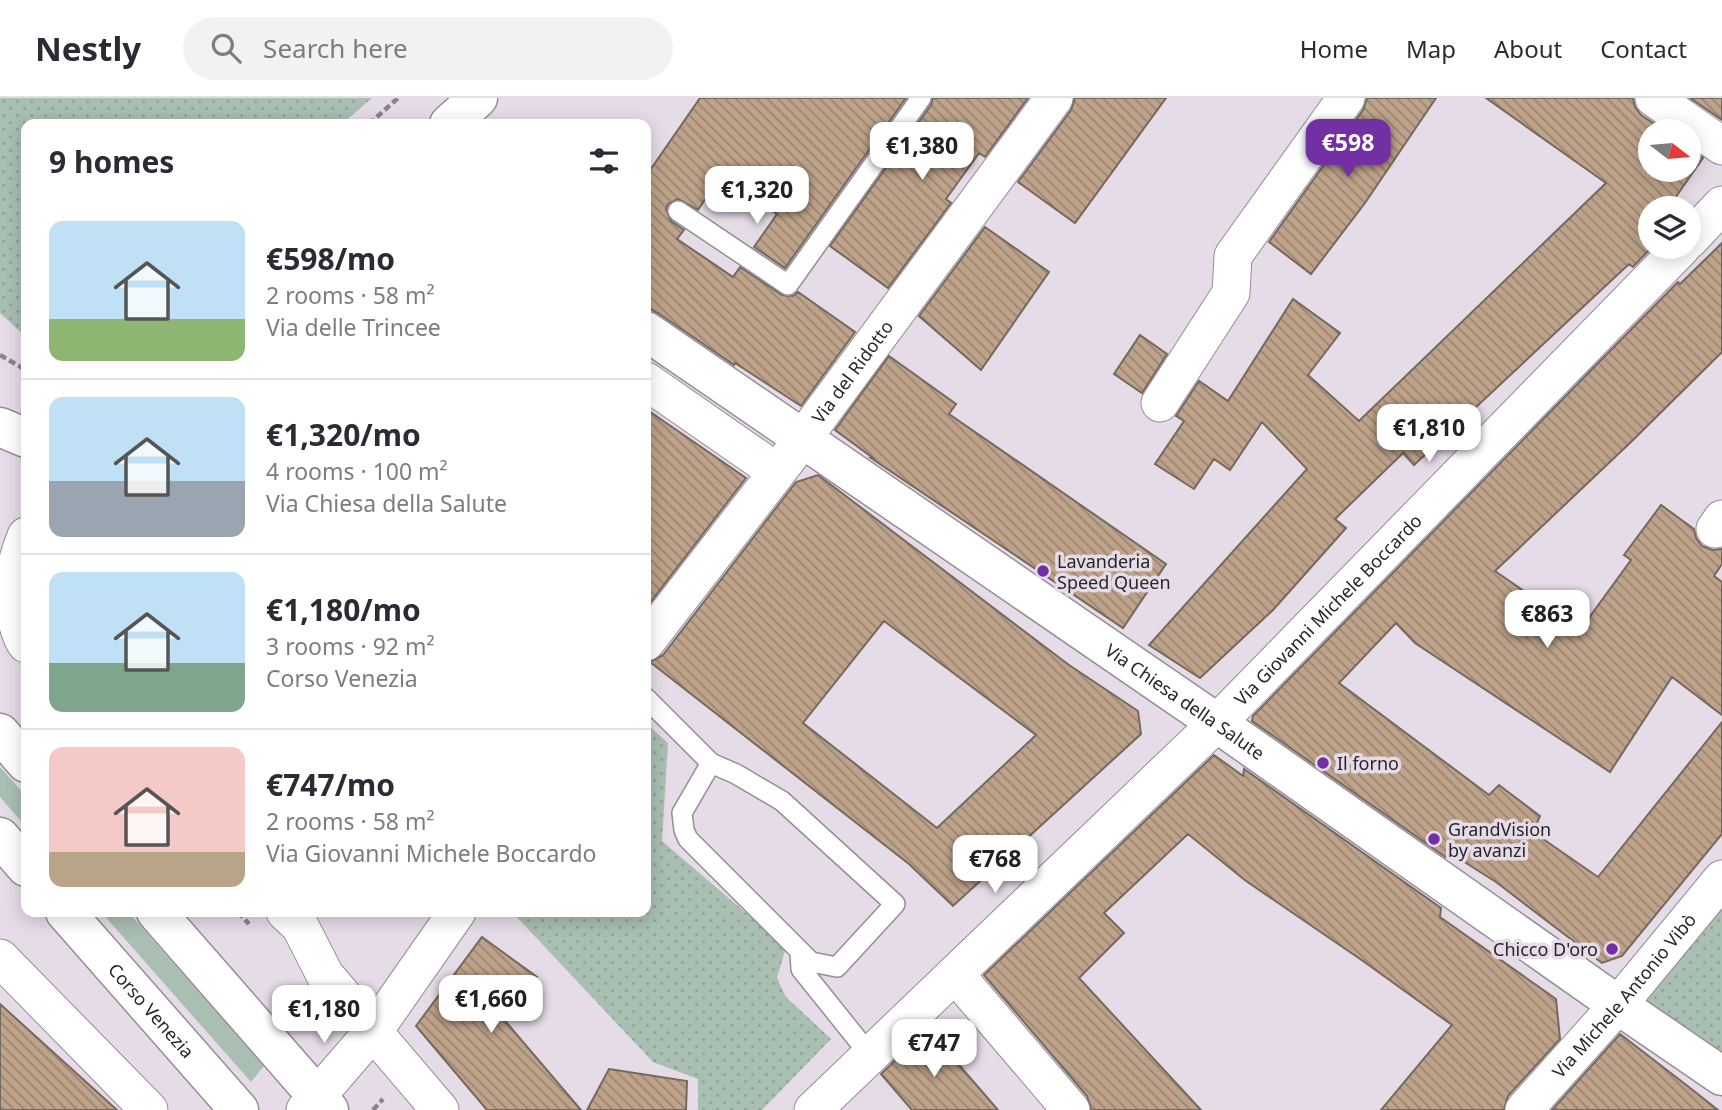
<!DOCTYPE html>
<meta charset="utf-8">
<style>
:root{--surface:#fff;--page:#f2f2f3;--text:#2b2b33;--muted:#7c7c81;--line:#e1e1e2;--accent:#7230a4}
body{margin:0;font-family:"Noto Sans",sans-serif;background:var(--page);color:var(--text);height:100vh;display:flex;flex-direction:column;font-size:26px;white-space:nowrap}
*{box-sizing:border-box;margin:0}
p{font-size:23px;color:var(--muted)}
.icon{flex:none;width:38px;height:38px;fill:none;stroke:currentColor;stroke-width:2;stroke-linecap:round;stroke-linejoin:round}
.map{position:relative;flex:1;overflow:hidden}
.side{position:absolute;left:21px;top:21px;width:630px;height:798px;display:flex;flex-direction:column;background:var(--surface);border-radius:14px;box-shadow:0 4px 18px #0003}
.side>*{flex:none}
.needle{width:46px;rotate:106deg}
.fabs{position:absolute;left:1638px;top:21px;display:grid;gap:14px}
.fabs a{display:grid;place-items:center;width:63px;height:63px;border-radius:50%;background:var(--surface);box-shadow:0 4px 18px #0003;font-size:35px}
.price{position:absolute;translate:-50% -60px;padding:0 16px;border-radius:14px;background:#fff;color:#222;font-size:23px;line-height:46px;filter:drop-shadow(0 2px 4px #0008)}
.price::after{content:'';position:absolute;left:50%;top:42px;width:21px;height:16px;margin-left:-10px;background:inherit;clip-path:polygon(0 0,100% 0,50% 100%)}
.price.current{background:var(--accent);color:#fff}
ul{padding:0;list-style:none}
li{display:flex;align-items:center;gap:21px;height:175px;padding:0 28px}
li+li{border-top:2px solid var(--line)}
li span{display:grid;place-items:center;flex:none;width:196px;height:140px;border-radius:14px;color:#555}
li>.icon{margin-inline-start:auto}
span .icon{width:84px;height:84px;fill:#fffc;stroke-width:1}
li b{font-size:30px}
h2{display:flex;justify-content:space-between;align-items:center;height:84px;padding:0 28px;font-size:30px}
header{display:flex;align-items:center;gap:42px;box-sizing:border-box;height:98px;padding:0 35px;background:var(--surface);border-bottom:2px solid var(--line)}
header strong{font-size:33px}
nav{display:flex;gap:38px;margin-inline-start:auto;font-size:24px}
.search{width:490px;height:63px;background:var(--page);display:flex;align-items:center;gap:18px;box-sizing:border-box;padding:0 24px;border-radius:38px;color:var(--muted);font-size:26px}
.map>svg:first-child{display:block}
.grass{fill:#a9bfb1}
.garden{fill:url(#garden-dots)}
.building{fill:url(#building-back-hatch);stroke:#73695f;stroke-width:2;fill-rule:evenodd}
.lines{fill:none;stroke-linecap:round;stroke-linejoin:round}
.lane-casing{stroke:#968c97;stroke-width:22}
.street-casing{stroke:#968c97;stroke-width:39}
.secondary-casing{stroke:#968c97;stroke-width:41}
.primary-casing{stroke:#968c97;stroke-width:41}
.path{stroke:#8a838c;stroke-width:4.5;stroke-dasharray:7 3.5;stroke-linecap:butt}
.lane{stroke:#fff;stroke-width:19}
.street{stroke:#fff;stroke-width:37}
.secondary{stroke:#fff;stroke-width:38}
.primary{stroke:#fff;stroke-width:38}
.poi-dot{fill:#7230a4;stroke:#e6dce8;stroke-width:2.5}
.labels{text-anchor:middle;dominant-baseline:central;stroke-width:7;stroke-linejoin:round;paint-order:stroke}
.street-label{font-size:18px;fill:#29252a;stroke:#e6dce8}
.poi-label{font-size:18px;fill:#29252a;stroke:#e6dce8;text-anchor:start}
</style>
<header>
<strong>Nestly</strong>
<div class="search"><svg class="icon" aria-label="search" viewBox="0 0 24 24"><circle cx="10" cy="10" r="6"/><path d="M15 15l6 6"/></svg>Search here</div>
<nav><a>Home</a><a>Map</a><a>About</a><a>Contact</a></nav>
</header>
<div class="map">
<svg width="1722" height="1012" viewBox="0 0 1722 1012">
<defs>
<pattern id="garden-dots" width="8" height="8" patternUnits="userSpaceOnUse" patternTransform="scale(1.75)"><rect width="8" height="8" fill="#a9bfb1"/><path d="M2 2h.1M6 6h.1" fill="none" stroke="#91a498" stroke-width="1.8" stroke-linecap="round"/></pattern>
<pattern id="building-back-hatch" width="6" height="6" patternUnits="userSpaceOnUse" patternTransform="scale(1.75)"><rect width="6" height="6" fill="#bea38a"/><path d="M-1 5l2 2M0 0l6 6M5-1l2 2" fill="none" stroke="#9a8571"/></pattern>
</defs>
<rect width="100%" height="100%" fill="#e6dce8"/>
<path class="grass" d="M 0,669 L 26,698 L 26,729 L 0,699 Z
M 101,814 L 128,814 L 264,968 L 251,984 Z"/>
<path class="garden" d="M 0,0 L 372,0 L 342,26 L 26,26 L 26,239 L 0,215 Z
M 646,625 L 668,645 L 662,743 L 786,849 L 777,880 L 786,899 L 831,941 L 762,1012 L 698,1012 L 698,981 L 653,964 L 512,814 L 646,814 Z
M 1722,804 L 1722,957 L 1642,902 Z"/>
<path class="building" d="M 700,0 L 906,0 L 785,170 L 754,149 L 777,116 L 720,79 L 698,112 L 678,101 L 668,106 L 666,111 L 671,123 L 684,132 L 677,141 L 733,179 L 740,169 L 782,197 L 793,198 L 798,194 L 855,234 L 801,308 L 735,265 L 734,267 L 658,215 L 646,209 L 646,78 Z
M 933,0 L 1028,0 L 985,59 L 979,55 L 946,101 L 951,105 L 888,190 L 830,148 L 931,7 Z
M 1075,0 L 1166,0 L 1075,125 L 1018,84 L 1071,12 Z
M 1367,0 L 1436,0 L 1365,105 L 1311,176 L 1269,144 L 1363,12 Z
M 1486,0 L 1633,0 L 1635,9 L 1641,17 L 1665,33 L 1650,33 L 1650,72 L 1689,72 L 1689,50 L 1703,60 L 1668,110 L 1650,110 L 1650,151 L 1633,169 L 1629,166 L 1414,367 L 1403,355 L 1335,421 L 1346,430 L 1273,512 L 1200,580 L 1149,547 L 1307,371 L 1262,324 L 1230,372 L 1214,361 L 1194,391 L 1155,366 L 1184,323 L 1176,318 L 1199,283 L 1228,303 L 1293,201 L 1340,235 L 1308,277 L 1359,323 L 1606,85 Z
M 1690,0 L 1722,0 L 1722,22 Z
M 985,129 L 1049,174 L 981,272 L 919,218 Z
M 1722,145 L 1722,254 L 1632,343 L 1495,473 L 1580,532 L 1631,462 L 1624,457 L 1661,407 L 1694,431 L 1696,440 L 1702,448 L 1712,452 L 1722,451 L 1722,466 L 1714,478 L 1722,484 L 1722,617 L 1672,579 L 1610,674 L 1415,545 L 1396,525 L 1339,585 L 1489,697 L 1499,687 L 1540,718 L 1533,734 L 1598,779 L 1722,624 L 1722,736 L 1622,858 L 1602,865 L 1496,784 L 1447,753 L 1447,760 L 1252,623 L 1253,618 L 1597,266 L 1678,184 L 1680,186 Z
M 1140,237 L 1167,256 L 1142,295 L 1114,276 Z
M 889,258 L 956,306 L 949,316 L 1166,466 L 1123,530 L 871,360 L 873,360 L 835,332 Z
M 646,311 L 746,380 L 646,510 Z
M 818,377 L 1069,567 L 1138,613 L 1141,636 L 953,808 L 909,766 L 650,564 L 663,557 L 796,384 ZM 884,523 L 1036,637 L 937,730 L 803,625 Z
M 1214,657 L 1243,678 L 1244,671 L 1441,810 L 1440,819 L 1556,901 L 1560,941 L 1508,998 L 1504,1012 L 1381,1012 L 1452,927 L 1363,863 L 1246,783 L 1188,736 L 1104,815 L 1124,835 L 1079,880 L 1201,1012 L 1091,1012 L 1087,998 L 984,877 Z
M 482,839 L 537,879 L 506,924 L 581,1012 L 487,1012 L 416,928 Z
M 0,906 L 117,1012 L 0,1012 Z
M 928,931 L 998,1012 L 912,1012 L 881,976 Z
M 1620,936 L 1685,986 L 1718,1012 L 1552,1012 Z
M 609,971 L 687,983 L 686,1012 L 587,1012 Z"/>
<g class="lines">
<defs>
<path id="lane" d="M 678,113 L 788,187 L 921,0
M 646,600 L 711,665 L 736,676 L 782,703 L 895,806 L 837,869 L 811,864 L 688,741 L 684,732 L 682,715 L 711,665
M 800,854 L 801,871 L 870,957"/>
<g id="street">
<path d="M 1654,0 L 1722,48"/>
<path d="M 1689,142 L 1722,107"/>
<path d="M 646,283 L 777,374"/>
<path d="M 1160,305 L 1231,195 L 1233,158 L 1346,0"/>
<path d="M 1715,431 L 1722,421"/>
<path d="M 26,438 C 15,466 9,491 16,520 C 19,530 20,538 26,546"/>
<path id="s1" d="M 646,544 L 795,351 L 1054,0"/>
<path d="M 285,814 L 300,828 L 325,877 L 440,1012"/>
<path d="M 0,860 L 149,1012"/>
<path d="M 955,876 L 1071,1012"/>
<path d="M 305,1012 L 376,930 L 457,814"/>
<path id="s2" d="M 813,1012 L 1217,625 L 1682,149"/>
<path id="s3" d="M 1524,1012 L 1618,907 L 1722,781"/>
</g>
<g id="secondary">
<path d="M 449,26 L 478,0"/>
<path id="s4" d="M 646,233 L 1217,625 L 1618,907 L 1722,978"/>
<path d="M 0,329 L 26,340"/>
</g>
<g id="primary">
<path d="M 0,635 L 26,665"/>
<path d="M 0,739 L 26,769"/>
<path id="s5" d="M 65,814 L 239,1012"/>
<path d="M 156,814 L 329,1012"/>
</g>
</defs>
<use href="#lane" class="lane-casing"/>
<use href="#street" class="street-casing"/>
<use href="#secondary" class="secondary-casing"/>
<use href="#primary" class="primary-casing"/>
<path class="path" d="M 369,26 L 398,0
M 0,257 L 26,272
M 238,814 L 249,826
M 373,1012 L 383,1001"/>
<use href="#lane" class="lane"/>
<use href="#street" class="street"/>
<use href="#secondary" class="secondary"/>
<use href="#primary" class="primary"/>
</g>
<g class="poi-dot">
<circle cx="1043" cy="473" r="7"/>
<circle cx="1323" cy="665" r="7"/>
<circle cx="1434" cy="741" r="7"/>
<circle cx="1612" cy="851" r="7"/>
</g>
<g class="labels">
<g class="street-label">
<text stroke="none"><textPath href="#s1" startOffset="340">Via del Ridotto</textPath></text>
<text stroke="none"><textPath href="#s2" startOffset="718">Via Giovanni Michele Boccardo</textPath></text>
<text stroke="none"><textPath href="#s4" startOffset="654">Via Chiesa della Salute</textPath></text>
<text stroke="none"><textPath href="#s3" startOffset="152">Via Michele Antonio Vibò</textPath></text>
<text stroke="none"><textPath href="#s5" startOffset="131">Corso Venezia</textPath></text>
</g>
<g class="poi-label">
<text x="1057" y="463">Lavanderia<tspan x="1057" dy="21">Speed Queen</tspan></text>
<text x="1337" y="665">Il forno</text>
<text x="1448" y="731">GrandVision<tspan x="1448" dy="21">by avanzi</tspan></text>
<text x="1598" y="851" text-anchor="end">Chicco D'oro</text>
</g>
</g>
</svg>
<div class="fabs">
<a><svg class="needle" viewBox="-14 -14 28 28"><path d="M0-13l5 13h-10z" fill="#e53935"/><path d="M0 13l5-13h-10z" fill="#7c7c81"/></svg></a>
<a><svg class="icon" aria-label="layers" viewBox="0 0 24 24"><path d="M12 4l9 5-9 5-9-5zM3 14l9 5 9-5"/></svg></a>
</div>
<b class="price current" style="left:1348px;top:81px">€598</b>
<b class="price" style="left:922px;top:84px">€1,380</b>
<b class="price" style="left:757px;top:128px">€1,320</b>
<b class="price" style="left:1429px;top:366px">€1,810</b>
<b class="price" style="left:1547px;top:552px">€863</b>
<b class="price" style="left:995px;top:797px">€768</b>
<b class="price" style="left:491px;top:937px">€1,660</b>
<b class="price" style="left:324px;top:947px">€1,180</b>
<b class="price" style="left:934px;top:981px">€747</b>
<section class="side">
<h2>9 homes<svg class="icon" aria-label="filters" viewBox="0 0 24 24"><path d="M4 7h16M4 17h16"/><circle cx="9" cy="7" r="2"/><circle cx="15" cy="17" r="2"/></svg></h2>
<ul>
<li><span style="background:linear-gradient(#bfe0f5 70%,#8fb573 0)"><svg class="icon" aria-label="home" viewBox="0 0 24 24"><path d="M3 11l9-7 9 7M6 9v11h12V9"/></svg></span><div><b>€598/mo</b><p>2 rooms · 58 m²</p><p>Via delle Trincee</p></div></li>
<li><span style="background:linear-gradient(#bfe0f5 60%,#9aa5b1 0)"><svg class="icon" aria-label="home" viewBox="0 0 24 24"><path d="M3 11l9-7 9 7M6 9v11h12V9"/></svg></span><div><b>€1,320/mo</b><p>4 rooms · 100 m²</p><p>Via Chiesa della Salute</p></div></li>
<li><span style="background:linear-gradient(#bfe0f5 65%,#7fa58c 0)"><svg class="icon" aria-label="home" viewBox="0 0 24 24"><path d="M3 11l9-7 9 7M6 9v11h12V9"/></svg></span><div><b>€1,180/mo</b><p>3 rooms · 92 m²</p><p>Corso Venezia</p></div></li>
<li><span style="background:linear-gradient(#f6c9c9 75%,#b9a48a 0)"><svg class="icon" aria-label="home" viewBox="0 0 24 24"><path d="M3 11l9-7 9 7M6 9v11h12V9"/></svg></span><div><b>€747/mo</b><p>2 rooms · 58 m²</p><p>Via Giovanni Michele Boccardo</p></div></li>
</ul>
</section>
</div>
